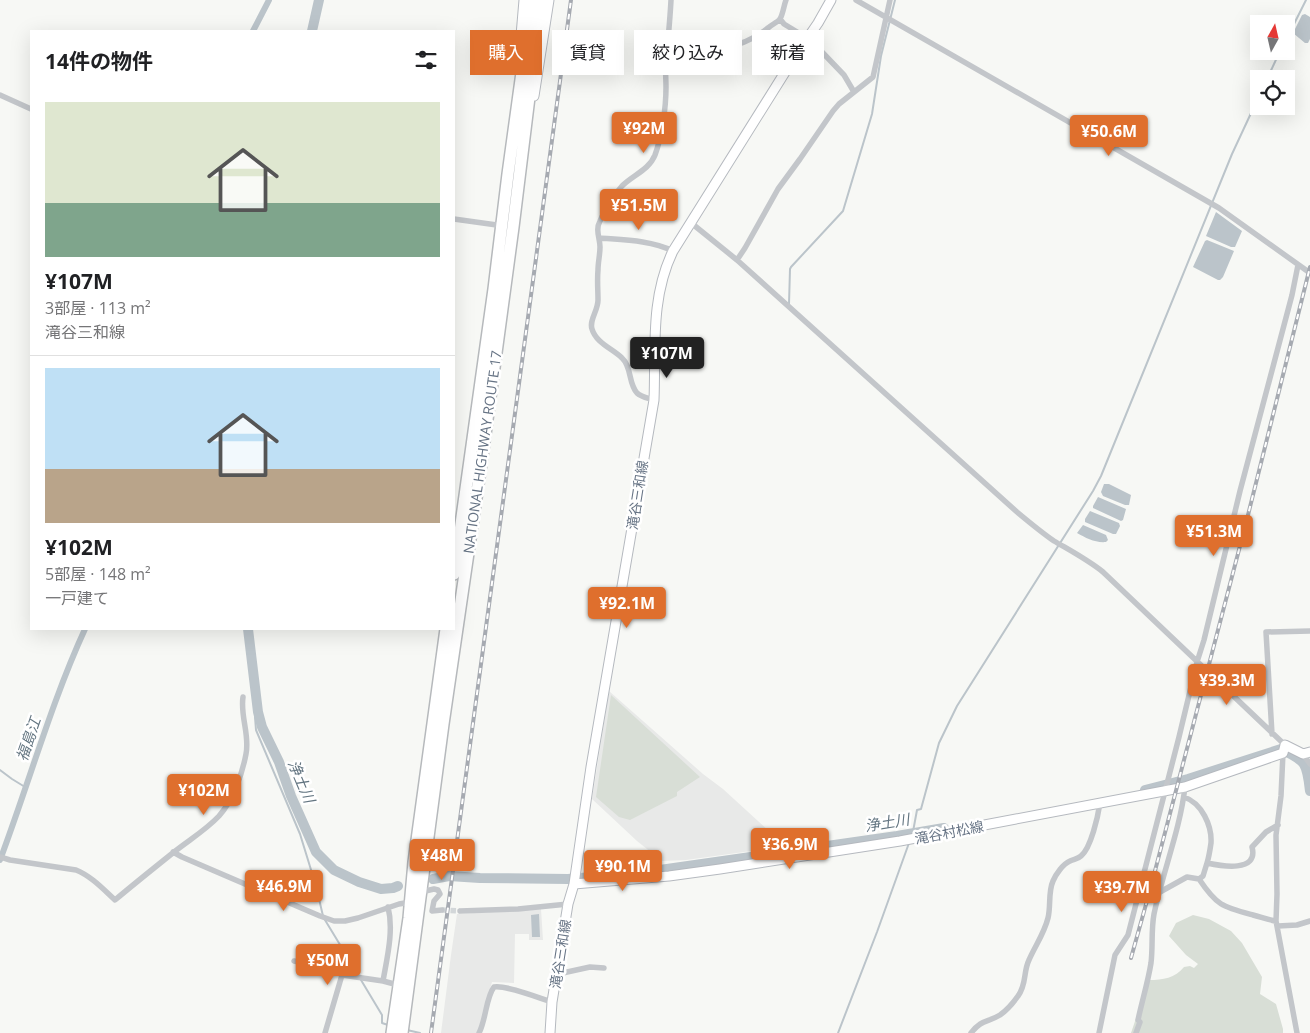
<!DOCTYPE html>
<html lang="ja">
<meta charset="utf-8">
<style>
:root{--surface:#fff;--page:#f2f2f2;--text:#202124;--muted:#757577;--line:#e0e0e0;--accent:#df6f2d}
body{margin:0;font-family:"Open Sans","Noto Sans JP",sans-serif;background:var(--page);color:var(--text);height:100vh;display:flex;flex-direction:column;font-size:19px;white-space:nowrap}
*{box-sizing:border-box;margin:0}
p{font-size:16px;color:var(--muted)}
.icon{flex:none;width:28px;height:28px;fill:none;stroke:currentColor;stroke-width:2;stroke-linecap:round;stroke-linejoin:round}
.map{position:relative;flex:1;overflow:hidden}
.sheet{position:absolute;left:30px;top:30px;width:425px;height:600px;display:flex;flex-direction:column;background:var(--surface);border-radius:0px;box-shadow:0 5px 20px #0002}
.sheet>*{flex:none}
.top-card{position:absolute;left:470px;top:30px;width:475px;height:45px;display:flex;gap:10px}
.needle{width:32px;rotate:8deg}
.buttons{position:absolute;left:1250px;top:15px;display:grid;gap:10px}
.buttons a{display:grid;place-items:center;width:45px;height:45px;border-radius:0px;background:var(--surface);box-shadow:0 5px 20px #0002;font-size:25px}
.price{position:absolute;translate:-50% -42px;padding:0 11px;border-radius:5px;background:var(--accent);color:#fff;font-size:16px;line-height:32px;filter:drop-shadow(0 1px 2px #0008)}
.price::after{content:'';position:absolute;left:50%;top:30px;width:15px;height:11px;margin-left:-8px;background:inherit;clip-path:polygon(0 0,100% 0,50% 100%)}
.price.active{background:#222;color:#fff}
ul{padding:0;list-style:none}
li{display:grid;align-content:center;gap:10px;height:265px;padding:0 15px}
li+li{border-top:1px solid var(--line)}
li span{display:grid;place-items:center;height:155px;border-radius:0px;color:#555}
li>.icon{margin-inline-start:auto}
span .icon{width:90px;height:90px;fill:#fffc;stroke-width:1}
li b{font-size:21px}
h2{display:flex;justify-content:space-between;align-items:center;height:60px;padding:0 15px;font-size:21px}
.tag{padding:0 18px;border-radius:0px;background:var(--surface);box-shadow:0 5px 20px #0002;font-size:18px;line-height:45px}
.tag.active{background:var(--accent);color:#fff}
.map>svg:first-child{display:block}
.built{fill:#e8e9e8}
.green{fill:#d8ded6}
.water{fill:#bbc4ca}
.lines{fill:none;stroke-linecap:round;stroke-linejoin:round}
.stream{stroke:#bbc4ca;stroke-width:2}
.canal{stroke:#bbc4ca;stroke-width:6}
.river{stroke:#bbc4ca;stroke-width:10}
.street-tunnel{stroke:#d3d7d9;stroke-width:5.5;stroke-dasharray:5.5 3;stroke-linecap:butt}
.secondary-casing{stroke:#b5b9bf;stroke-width:11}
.highway-casing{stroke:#b6b9bc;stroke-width:14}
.street{stroke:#c3c6ca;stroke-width:5.5}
.secondary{stroke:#fff;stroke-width:9}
.highway{stroke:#fff;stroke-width:11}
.rail-casing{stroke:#a6aab1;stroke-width:4}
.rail{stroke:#fff;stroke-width:2;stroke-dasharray:5.5;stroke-linecap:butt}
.labels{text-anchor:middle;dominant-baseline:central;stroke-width:5;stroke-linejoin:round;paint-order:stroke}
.street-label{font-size:14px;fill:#677485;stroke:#fff}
.water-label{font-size:15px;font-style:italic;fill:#637581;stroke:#fff}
</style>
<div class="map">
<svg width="1310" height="1033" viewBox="0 0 1310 1033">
<rect width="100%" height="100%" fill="#f7f8f5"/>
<path class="built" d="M 609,691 L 703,774 L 723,789 L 781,842 L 774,848 L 686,860 L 662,861 L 637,841 L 592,799 Z
M 541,909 L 543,940 L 529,940 L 529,934 L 515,934 L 514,983 L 492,982 L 480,1025 L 477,1033 L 441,1033 L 451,955 L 457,914 Z"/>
<path class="green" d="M 611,695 L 700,777 L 677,792 L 677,796 L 630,820 L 619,817 L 596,797 Z
M 1193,915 L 1209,919 L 1231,931 L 1242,943 L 1262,977 L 1260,994 L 1276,1004 L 1283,1029 L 1283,1033 L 1131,1033 L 1149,980 C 1163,980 1175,978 1184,967 L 1190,966 L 1194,968 L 1198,964 L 1186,955 L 1169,936 L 1176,923 Z"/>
<path class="water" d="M 1305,14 L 1310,17 L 1310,39 L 1308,43 L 1305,43 L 1293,33 L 1302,15 Z
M 1216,212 L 1242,231 L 1235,247 L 1231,247 L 1206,236 Z
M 1207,240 L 1234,251 L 1223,277 L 1220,280 L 1218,280 L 1193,267 L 1205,241 Z
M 1104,484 L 1109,484 L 1131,495 L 1129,505 L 1125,505 L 1103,496 L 1101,492 Z
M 1098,497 L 1126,509 L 1123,520 L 1121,521 L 1093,508 L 1093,506 Z
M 1090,511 L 1119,523 L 1120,526 L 1116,534 L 1113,534 L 1085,522 L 1085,519 Z
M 1083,525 L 1106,535 L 1108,540 L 1106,542 C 1095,543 1086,538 1077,533 Z
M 539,914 L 540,937 L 532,937 L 531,915 Z"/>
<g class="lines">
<path class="stream" d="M 1286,40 L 1306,0
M 1267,79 L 1280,51
M 789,304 L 790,269 L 791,267 L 843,211 L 872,114 L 881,56 L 895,0
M 258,712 L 255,717 L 256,730 L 300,834 L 316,886 L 323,916
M 0,770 L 12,779 L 25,787
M 912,837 L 917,810 L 921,809 L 939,743 L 957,706 L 1093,491 L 1101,476 L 1232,154 L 1259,96
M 325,920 L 359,976
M 361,980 L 382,1015 L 382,1023 L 388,1025
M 407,1030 L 420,1033
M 838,1033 L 877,932 L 909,843"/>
<path class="canal" d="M 253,31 L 269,0
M 0,860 C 29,783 51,703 85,629"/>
<path class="river" d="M 312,31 L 319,0
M 248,629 L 258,712 L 262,727 L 279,762 L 291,796 L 316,852 L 334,870 L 359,882 L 381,889 L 393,888 L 398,886
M 1145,790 L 1188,779 L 1281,749 C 1306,761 1307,763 1310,791
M 433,879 L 449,876 L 480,878 L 568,879 L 639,873 L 897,836 L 944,828"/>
<path class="street-tunnel" d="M 442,910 L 460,911"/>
<defs>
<path id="secondary" d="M 519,59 L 524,0
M 534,96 L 549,0
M 574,884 L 669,876 L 720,869 L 900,841 L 1185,787 L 1283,753 L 1285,745 L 1303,754 L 1310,752
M 550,1033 L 552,1002 L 568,904 L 574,884 L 591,767 L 654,400 C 656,350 650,298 673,251 L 792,61 L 818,23 L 831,0"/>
<path id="highway" d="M 454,574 L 494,289 L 508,174 L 532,0
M 392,1033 L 409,918 L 414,862 L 446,629
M 402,1033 L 443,724 L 481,464 L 513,227 L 541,0"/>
</defs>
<use href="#secondary" class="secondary-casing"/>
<use href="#highway" class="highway-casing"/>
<path class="street" d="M 856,0 L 1219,208 L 1310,273
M 780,19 L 784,24 L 807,38
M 805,41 L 822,52 L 844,75 L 854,92
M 668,48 C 705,50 737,53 768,28 C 771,25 778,22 780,19 C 783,14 784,5 786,0
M 0,95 L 31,109
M 454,219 L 504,226
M 690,222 L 737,260 L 1017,512 C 1029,522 1041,532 1054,541 C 1071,551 1088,560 1103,572 L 1285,745
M 599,238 C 624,240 650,240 673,251
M 737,260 L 745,248 L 778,189 L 800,159 L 833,111 L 839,104 L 873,77 L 890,0
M 654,400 C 648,398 641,397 637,393 C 628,383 632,367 622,358 C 613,349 596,343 592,329 C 589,320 598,311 598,300 C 598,290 597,280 598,270 C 598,262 600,255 600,247 C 600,238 595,230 600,221 C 605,209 613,196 622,186 C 633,175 649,170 655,155 C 662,136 666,108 666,87 C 666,79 665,69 666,61 C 668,40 670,20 671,0
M 1272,734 L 1266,632 L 1310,631
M 1283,753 L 1281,796 L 1276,835 L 1277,894 L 1276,921 L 1297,1033
M 1303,754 L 1310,764
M 1184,797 C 1202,803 1212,826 1211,843 C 1210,850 1209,857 1207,863
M 173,852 L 182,857 L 320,916 L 334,921 L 345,921 L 358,918 L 399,904 L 411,902
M 0,857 L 10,860 L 76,870 C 91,876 103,889 115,900 C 134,884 154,868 174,852 C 189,840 206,830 219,816 C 233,800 242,775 246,754 C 250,735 240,716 243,697
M 1199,879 L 1203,876 L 1207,863 C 1221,866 1259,873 1252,847 L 1266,832 L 1278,825
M 421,892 L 434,889 L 438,890 L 440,894 L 434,901 L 432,911 L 442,910
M 1160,892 L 1187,877 L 1199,879 C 1217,906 1223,907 1253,915 C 1261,917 1268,920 1276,921
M 460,911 L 518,909 L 568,904
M 1278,926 L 1297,925 L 1310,921
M 294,961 L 338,970 L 342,975 L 325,1033
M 558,974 L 590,967 L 604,968
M 342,975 L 383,981 C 387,958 394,930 388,907
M 383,981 L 398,985
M 479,1033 C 486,1020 486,997 494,987 C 507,985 539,998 552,1002
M 971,1033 C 982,1019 987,1023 1000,1015 C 1007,1010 1013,1003 1018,996 C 1027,984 1023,972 1029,960 C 1035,946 1044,934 1048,918 C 1051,906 1048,892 1053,881 C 1056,874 1063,864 1070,861 C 1074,859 1078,859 1081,856 C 1091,848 1098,816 1100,803
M 1099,1033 L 1115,955 L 1128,935 L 1179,737 L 1197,662 L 1204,640 L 1240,491 L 1292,295 L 1298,265
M 1136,1033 L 1140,1022 L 1138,1020 C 1142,1001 1148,982 1151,963 C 1153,947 1151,930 1154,914 C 1163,871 1180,830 1185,787"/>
<use href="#secondary" class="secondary"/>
<use href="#highway" class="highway"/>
<defs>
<path id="rail" d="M 1131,958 L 1150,890 L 1246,523 L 1310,267
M 431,1033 L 571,0"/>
</defs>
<use href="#rail" class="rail-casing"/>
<use href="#rail" class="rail"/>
</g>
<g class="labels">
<g class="street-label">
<text transform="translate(482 452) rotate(-82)">NATIONAL HIGHWAY ROUTE 17</text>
<text transform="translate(637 495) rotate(-81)">滝谷三和線</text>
<text transform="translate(949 832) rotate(-11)">滝谷村松線</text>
<text transform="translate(560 954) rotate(-81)">滝谷三和線</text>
</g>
<g class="water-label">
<text transform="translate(28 739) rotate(-71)">福島江</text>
<text transform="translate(302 781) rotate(67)">浄土川</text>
<text transform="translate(887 822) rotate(-9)">浄土川</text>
</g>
</g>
</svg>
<div class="buttons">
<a><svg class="needle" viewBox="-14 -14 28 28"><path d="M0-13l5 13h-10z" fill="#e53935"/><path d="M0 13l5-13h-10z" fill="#757577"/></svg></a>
<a><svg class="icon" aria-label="locate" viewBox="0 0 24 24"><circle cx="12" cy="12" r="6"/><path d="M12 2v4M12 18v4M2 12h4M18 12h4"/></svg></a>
</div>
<b class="price" style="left:644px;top:154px">¥92M</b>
<b class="price" style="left:1109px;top:157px">¥50.6M</b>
<b class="price" style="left:639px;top:231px">¥51.5M</b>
<b class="price active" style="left:667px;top:379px">¥107M</b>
<b class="price" style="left:1214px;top:557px">¥51.3M</b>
<b class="price" style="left:627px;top:629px">¥92.1M</b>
<b class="price" style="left:1227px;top:706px">¥39.3M</b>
<b class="price" style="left:204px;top:816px">¥102M</b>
<b class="price" style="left:790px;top:870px">¥36.9M</b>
<b class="price" style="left:442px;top:881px">¥48M</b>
<b class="price" style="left:623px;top:892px">¥90.1M</b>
<b class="price" style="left:284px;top:912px">¥46.9M</b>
<b class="price" style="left:1122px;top:913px">¥39.7M</b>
<b class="price" style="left:328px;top:986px">¥50M</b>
<div class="top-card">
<a class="tag active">購入</a>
<a class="tag">賃貸</a>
<a class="tag">絞り込み</a>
<a class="tag">新着</a>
</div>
<section class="sheet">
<h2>14件の物件<svg class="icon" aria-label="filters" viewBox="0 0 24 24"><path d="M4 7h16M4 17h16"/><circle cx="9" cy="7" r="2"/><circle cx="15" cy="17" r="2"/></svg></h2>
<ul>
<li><span style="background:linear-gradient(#dfe7d0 65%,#7fa58c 0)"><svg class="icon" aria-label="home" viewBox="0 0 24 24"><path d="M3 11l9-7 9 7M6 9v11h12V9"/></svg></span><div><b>¥107M</b><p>3部屋 · 113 m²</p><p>滝谷三和線</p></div></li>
<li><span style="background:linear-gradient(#bfe0f5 65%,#b9a48a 0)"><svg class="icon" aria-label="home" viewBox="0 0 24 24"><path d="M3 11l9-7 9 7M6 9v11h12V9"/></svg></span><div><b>¥102M</b><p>5部屋 · 148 m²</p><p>一戸建て</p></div></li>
</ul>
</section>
</div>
